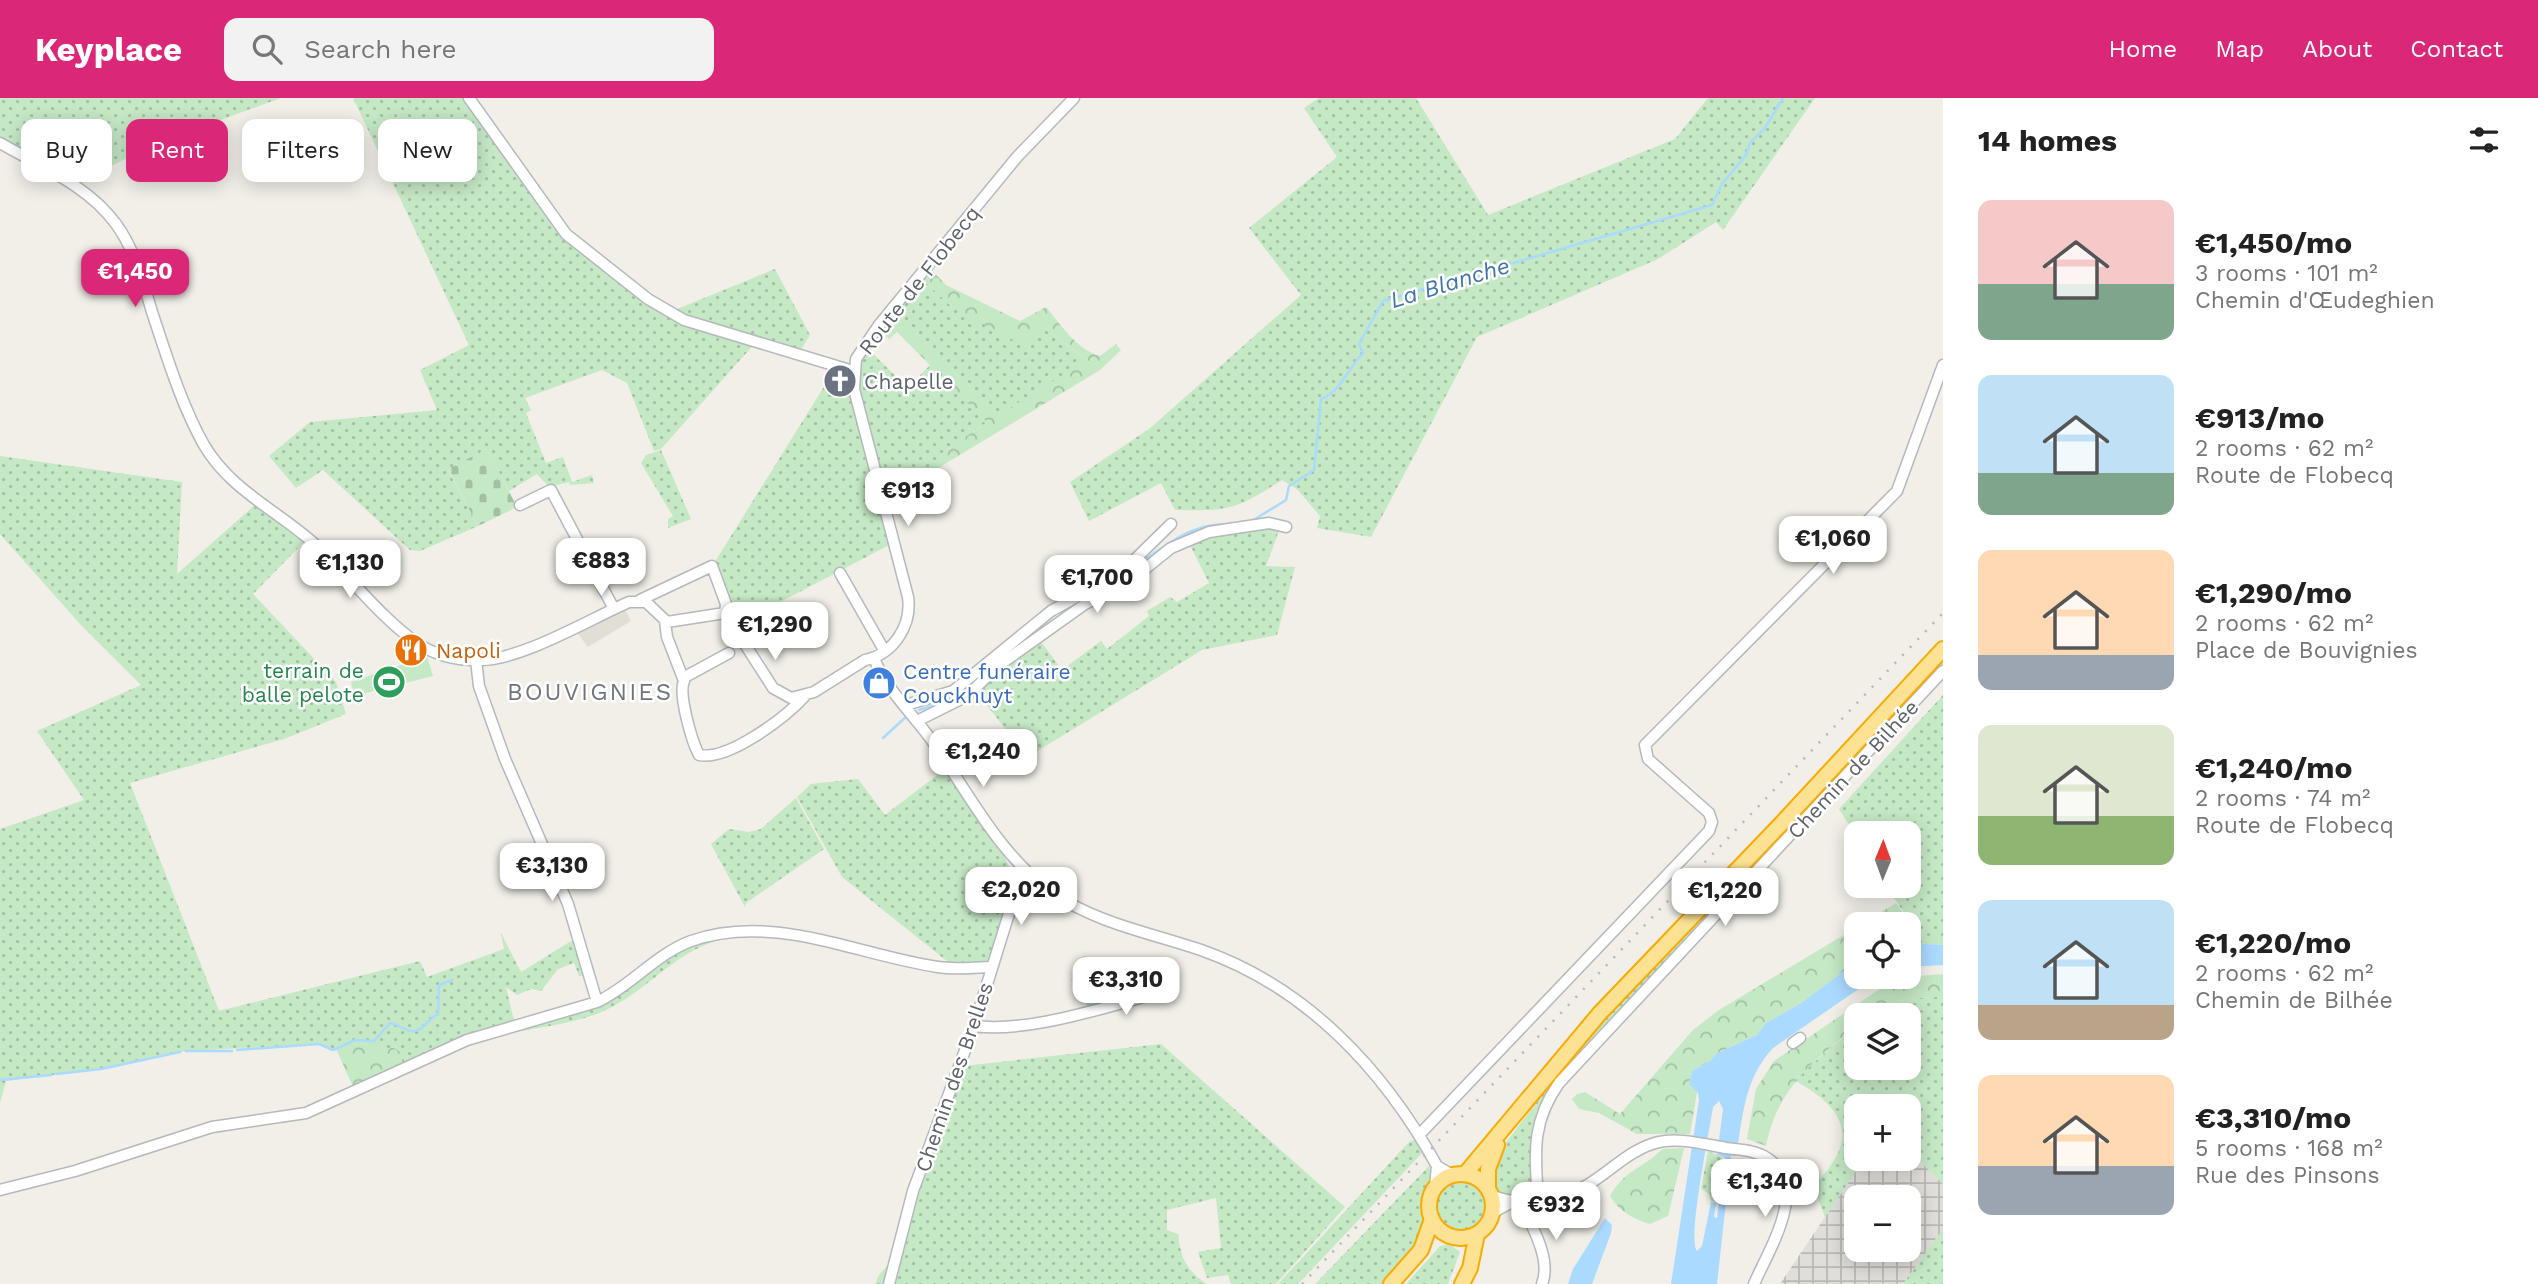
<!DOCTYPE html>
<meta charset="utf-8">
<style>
:root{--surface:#fff;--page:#f2f2f2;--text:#222;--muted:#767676;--accent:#db2777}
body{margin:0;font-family:"Work Sans",sans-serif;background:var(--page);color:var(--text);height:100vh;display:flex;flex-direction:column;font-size:26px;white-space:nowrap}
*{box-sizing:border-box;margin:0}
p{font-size:23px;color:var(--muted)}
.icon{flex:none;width:38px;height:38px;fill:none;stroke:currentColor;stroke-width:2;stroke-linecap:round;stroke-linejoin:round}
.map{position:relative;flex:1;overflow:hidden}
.side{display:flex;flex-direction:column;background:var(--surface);width:595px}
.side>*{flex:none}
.top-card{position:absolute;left:21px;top:21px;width:665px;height:63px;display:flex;gap:14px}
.needle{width:46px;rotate:1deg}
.controls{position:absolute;left:1844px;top:723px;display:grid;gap:14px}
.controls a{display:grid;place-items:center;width:77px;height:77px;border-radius:14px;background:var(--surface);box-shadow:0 4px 18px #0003;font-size:35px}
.price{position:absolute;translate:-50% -60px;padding:0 16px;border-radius:14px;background:#fff;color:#222;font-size:23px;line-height:46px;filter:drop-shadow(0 2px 4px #0008)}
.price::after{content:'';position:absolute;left:50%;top:42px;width:21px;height:16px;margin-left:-10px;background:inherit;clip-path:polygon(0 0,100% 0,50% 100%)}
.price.active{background:var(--accent);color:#fff}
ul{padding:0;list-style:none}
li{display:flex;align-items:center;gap:21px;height:175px;padding:0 35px}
li span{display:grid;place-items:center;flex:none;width:196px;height:140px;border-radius:14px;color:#555}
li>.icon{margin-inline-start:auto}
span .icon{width:84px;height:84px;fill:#fffc;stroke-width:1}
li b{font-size:30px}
h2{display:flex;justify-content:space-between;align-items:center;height:84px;padding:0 35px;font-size:30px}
.chip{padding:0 24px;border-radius:14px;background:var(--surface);box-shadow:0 4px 18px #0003;font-size:24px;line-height:63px}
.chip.active{background:var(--accent);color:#fff}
header{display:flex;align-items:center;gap:42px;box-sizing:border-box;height:98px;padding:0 35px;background:var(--accent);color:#fff}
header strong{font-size:33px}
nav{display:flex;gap:38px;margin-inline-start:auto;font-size:24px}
.search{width:490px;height:63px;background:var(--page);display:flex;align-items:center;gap:18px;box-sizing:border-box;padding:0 24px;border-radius:14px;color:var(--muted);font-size:26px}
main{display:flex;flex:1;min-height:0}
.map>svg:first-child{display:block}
.industrial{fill:url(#industrial-grid);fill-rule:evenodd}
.education{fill:#e1ded6}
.grass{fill:url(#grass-dots)}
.forest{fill:url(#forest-crowns)}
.cemetery{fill:url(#cemetery-stones)}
.green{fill:#c5e8c5}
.water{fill:#aadaff;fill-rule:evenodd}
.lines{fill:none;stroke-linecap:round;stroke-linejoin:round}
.stream{stroke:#aadaff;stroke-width:2.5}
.minor-casing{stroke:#b5b8bc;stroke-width:13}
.highway-casing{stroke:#f9ab00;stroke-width:18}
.minor{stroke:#fff;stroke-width:10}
.highway{stroke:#fde293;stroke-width:14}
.rail{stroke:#b6b7b8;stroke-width:2.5;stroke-dasharray:2 9;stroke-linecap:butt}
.labels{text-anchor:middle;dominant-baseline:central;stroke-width:5;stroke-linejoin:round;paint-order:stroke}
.street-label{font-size:21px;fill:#5f6368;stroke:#fff}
.worship-label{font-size:21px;fill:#5b616d;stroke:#fff;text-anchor:start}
.food-label{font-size:21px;fill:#c56008;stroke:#fff;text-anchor:start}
.leisure-label{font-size:21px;fill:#27864d;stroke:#fff;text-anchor:end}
.shop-label{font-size:21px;fill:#366cbe;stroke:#fff;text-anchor:start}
.water-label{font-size:23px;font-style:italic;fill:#4174aa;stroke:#fff}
.quarter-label{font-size:24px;letter-spacing:2px;fill:#70757a;stroke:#fff}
</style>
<header>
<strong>Keyplace</strong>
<div class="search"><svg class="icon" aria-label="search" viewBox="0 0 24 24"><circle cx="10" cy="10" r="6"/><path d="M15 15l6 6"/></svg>Search here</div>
<nav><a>Home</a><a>Map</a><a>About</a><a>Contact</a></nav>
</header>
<main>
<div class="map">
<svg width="1943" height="1186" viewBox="0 0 1943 1186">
<defs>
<pattern id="industrial-grid" width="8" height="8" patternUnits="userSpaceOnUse" patternTransform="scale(1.75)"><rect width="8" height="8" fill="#e0deda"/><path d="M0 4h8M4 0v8" fill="none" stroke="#b9b8b5"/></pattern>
<pattern id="grass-dots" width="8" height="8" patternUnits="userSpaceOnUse" patternTransform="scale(1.75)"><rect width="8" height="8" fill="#c5e8c5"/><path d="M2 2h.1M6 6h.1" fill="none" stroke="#a3c0a4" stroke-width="1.8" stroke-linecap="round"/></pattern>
<pattern id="forest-crowns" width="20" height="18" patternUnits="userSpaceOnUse" patternTransform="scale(1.75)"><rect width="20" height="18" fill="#c5e8c5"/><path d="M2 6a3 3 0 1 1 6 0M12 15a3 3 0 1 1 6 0" fill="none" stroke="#a3c0a4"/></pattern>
<pattern id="cemetery-stones" width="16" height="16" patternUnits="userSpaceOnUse" patternTransform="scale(1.75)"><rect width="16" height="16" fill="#c5e8c5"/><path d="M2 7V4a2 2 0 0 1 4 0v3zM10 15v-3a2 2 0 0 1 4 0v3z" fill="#a3c0a4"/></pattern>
</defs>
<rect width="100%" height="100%" fill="#f1efe8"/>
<path class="industrial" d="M 1909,1052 L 1943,1086 L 1943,1131 L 1903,1186 L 1780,1186 L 1864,1061 L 1909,1060 ZM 1857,1099 L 1909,1099 L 1909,1152 L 1857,1152 Z"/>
<path class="education" d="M 625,512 L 631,523 L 588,549 L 576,533 Z"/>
<path class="grass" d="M 0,0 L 281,0 L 165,42 L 82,82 L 33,64 L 0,45 Z
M 353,0 L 469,0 L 555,121 L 666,214 L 756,244 L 661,351 L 654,353 L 627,285 L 602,272 L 525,300 L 531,312 L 526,315 L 546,365 L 563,359 L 572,384 L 592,377 L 594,385 L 570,387 L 569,384 L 549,389 L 537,376 L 509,393 L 487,351 L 448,372 L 478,428 L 420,453 L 410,452 L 323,372 L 296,390 L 269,358 L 310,324 L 437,312 L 420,272 L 469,247 Z
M 1319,0 L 1416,0 L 1488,117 L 1675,41 L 1708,0 L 1815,0 L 1723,132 L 1716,124 L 1658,161 L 1477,239 L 1371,439 L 1317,430 L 1320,418 L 1297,391 L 1282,382 C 1235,412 1231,413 1175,412 L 1161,385 L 1089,423 L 1070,384 L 1149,331 L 1301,197 L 1249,130 L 1337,59 L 1304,10 Z
M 775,171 L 810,237 L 799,255 L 670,214 Z
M 921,180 L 952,209 L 979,222 L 1044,230 L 1088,263 L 1003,314 L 996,315 L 901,220 L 888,220 Z
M 867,250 L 908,290 L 931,266 L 987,324 L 942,355 L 940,369 L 887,398 C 876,358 844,288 867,250 Z
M 835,271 L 846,278 L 893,445 L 738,526 L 713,467 Z
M 661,352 L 691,421 L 668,430 L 668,421 L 673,418 L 641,365 L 646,357 Z
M 0,358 L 182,384 L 177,476 L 256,406 L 301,439 L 303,445 L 253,496 L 336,584 L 346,616 L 284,641 L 130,685 L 219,913 L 420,863 L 427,879 L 504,851 L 501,835 L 521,874 L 576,840 L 587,877 L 579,878 L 574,865 L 558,871 L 541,893 L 531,891 L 517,897 L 506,889 L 515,927 L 401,971 L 386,953 L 355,942 L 333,952 L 319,946 L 186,953 L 101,971 L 6,983 L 0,1005 L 0,731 L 84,702 L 37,633 L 141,587 L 80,526 L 0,436 Z
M 1268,428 L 1280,430 L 1266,468 L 1295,469 L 1277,537 L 1202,552 L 1018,665 L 998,640 L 1007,633 L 976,593 L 996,572 L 1039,541 L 1062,572 L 1101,543 L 1107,551 L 1149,518 L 1147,513 L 1170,499 L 1177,504 L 1209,485 L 1188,443 Z
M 1943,561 L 1943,569 L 1629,902 L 1554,987 L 1537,1012 L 1533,1027 L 1531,1093 L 1527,1099 L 1515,1100 L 1499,1095 L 1493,1083 L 1497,1056 L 1580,948 Z
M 1943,597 L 1943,840 L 1921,840 L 1886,788 L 1909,788 L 1909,735 L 1857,735 L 1857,740 L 1839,711 Z
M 945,671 C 965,700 1014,754 1012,788 C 1011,812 997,839 990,861 L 983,865 L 953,868 L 842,779 L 797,699 L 811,686 L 858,681 L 885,717 Z
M 796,700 L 824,751 L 746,805 L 745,809 L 711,746 L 729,731 L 749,734 L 761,731 Z
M 727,837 L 727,840 C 677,851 655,886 612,909 C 586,923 553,927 523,933 L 518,928 L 596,908 L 673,855 Z
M 1943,898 L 1943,1086 L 1909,1052 L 1909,1008 L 1857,1008 L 1857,1060 L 1864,1061 L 1825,1119 L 1813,1088 C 1860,1042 1848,1012 1794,982 L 1857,927 L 1857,970 L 1909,970 L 1909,917 L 1873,917 L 1906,901 Z
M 1161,946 L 1345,1109 L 1276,1186 L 1231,1186 L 1228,1177 L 1207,1180 L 1198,1154 L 1221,1150 L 1216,1100 L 1167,1112 L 1167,1132 L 1178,1136 C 1181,1161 1186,1172 1207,1186 L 875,1186 L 879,1177 L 895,1159 L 963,968 Z
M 1416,1041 L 1423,1054 L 1298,1186 L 1278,1186 L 1409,1044 Z
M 1708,1053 L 1722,1059 L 1716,1103 L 1711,1103 L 1709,1096 L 1701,1091 Z
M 1429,1068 L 1431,1076 L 1422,1101 L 1424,1130 L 1413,1153 L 1383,1186 L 1315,1186 Z
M1436 1108a25 25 0 1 1 50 0a25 25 0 1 1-50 0Z
M 1943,1131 L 1943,1186 L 1903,1186 Z
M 1449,1146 L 1460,1154 L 1448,1186 L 1406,1186 L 1440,1148 Z"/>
<path class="forest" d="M 930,170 L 946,187 L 1020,223 L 1046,209 C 1060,226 1077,252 1100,258 L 1116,246 L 1121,252 L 1100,272 L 940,369 L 942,355 L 987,324 L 897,234 L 889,241 L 883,235 L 888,220 L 901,220 L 996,315 L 1003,314 L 1087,262 L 1044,230 L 1022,247 L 952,209 L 921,180 Z
M 1896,805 L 1921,840 L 1943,840 L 1943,847 L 1909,845 L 1909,826 L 1862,826 Z
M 1857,829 L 1857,863 L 1801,905 L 1766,925 L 1757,937 L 1717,955 L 1710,963 L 1692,973 L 1689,986 L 1697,994 L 1690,1036 L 1637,1036 L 1599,1015 L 1579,1011 L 1572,1001 L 1577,996 L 1585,994 L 1620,1016 L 1693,932 L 1719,912 Z
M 1943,876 L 1943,898 L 1906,901 L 1873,917 L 1857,917 L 1857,927 C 1813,965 1778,988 1766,1048 L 1747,1041 L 1756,991 L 1774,963 L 1884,888 L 1906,879 Z
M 355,942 L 374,943 L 377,950 L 394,950 L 400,954 L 403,966 L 355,993 L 336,951 Z
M 1684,1050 L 1668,1118 L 1650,1126 C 1633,1121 1619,1113 1610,1098 C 1626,1070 1642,1072 1662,1051 Z"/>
<path class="cemetery" d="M 487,351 L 517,409 L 478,428 L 448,371 Z"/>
<path class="green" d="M 427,558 L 433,578 L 354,598 L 351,584 Z
M 1092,870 L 1134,883 L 1139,887 L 1138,894 L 1087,908 L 1080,883 L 1071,883 L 1073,877 Z"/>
<path class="water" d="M 1909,845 L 1943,847 L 1943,867 L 1909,869 Z
M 1857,863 L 1857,878 L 1876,879 L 1773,950 C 1744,981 1743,1018 1736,1058 L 1731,1058 L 1717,1186 L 1671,1186 L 1699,1002 L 1698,995 L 1689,986 L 1692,973 L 1710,963 L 1717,955 L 1757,937 L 1766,925 L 1801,905 ZM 1719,1003 L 1723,1011 L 1717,1057 L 1725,1059 L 1717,1120 L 1714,1119 L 1716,1105 L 1711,1104 L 1702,1148 L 1697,1153 C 1687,1142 1710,1031 1713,1009 Z
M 1605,1120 L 1612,1127 L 1611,1135 L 1592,1186 L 1568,1186 L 1573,1171 Z"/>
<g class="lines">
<path class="stream" d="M 1252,423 L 1286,402 L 1289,388 L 1314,372 L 1321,301 C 1341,293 1347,272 1363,255 L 1359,246 L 1383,203 L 1712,107 L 1722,86 L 1746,57 L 1750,45 L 1765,30 L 1783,0
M 1127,475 C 1155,455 1192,422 1229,427
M 1094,495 L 1119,481
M 1026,543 L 1051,519
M 958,597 L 987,572
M 919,612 L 942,605
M 883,640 L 908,617
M 237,952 L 319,946 L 333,952 L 355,942 L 374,943 L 390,925 C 398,926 403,932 411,933 C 422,935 428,920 438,916 L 439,887 L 452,882
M 186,953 L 232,953
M 56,976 L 101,971 L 180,954
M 0,982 L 51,977"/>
<defs>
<path id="minor" d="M 469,0 L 566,136 L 648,201 L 684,222 L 853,273
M 0,45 C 40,68 89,88 116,126 C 135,152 143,184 152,214 C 167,259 181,306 204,347 C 229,390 274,411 310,442 C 347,474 377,517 417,545 C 436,558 458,563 482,562 C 523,561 590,521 629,504 L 646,504 L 667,524 L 725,515
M 520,407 L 551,392 L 614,511
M 840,475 L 884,552
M 640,502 L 712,468 L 726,506 L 725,515
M 725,515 L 773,590 L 791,600 L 814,594 L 865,562 C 894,556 912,527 908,499 L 854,291 L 856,261 L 879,227 L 1017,59 L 1074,0
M 665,523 L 667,539 L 684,583 C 678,596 692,644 699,657 C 728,663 785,620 805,598
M 874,560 C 886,592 916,619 935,647 C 970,698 1001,759 1053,795 C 1096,825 1151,835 1201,852 C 1307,889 1384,972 1437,1068 L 1449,1075 L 1458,1076
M 476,562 L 479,588 L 505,661 L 568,806 L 597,904
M 683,580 L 729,555
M 906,607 L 953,593 L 1051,513 L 1122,474 L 1171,426
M 919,622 L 967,598 L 998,568 L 1085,506 L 1130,483 L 1171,450 L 1209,434 L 1269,425 L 1286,429
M 974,928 C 1029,935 1101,910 1155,896 L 1154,885 L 1085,865
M 1793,945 L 1800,940
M 1419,1037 L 1709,733 L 1712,724 L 1709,715 L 1648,661 L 1645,647 L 1897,393 L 1943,267
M 1435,1089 L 1437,1068
M 0,1092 L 75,1073 L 212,1029 L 306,1015 L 467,942 L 597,904 C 631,888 656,856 691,843 C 773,814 857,857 938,869 C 956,872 974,869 992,869
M 1491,1097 C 1521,1110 1561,1103 1589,1086 C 1610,1073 1628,1054 1652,1046 C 1675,1038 1703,1046 1726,1050 C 1740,1052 1755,1052 1767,1060 C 1811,1088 1768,1153 1754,1186
M 1538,1102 C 1535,1055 1531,1025 1559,985 L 1943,573
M 1521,1104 C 1531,1127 1552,1161 1542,1186
M 1492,1115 L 1512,1104
M 889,1186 L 913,1093 L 974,928 L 1016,793 L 1029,776"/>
<path id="highway" d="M 1465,1076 L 1600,915 L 1782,725 L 1943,551
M1429 1108a32 32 0 1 1 64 0a32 32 0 1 1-64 0Z
M 1488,1090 L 1488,1071 L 1497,1047
M 1391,1186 L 1421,1152 L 1432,1121
M 1462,1186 L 1470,1170 L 1477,1136"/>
</defs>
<use href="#minor" class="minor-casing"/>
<use href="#highway" class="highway-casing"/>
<use href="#minor" class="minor"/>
<use href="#highway" class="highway"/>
<path class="rail" d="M 1302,1186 L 1943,515"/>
</g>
<defs>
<symbol id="church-disc" viewBox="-11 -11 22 22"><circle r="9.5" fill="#6b7280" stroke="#fff"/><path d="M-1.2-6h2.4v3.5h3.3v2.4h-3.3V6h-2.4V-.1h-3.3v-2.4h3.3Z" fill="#fff"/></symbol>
<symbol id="restaurant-disc" viewBox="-11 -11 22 22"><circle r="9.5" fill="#e8710a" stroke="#fff"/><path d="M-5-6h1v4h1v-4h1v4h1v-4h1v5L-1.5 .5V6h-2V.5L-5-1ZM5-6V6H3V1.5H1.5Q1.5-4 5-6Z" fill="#fff"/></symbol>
<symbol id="stadium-disc" viewBox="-11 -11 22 22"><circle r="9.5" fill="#2e9e5b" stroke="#fff"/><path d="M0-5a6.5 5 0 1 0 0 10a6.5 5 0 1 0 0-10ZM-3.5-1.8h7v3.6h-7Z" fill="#fff"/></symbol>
<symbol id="shop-disc" viewBox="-11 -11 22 22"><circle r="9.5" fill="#3f7fe0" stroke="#fff"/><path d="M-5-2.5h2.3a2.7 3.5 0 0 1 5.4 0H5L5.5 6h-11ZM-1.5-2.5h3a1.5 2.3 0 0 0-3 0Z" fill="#fff"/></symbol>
</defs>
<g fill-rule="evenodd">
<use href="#church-disc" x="821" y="264" width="38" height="38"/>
<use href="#restaurant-disc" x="392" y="533" width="38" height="38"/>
<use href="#stadium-disc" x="370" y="565" width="38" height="38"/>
<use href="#shop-disc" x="860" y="566" width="38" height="38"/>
</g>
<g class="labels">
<g class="street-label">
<text transform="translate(919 182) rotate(-52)">Route de Flobecq</text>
<text transform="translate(1853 671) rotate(-47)">Chemin de Bilhée</text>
<text transform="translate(954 979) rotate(-71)">Chemin des Brelles</text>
</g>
<g class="worship-label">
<text x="864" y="283">Chapelle</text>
</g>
<g class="food-label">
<text x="436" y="552">Napoli</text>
</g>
<g class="leisure-label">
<text x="364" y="572">terrain de<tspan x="364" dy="24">balle pelote</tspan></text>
</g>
<g class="shop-label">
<text x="903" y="573">Centre funéraire<tspan x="903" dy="24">Couckhuyt</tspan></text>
</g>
<g class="water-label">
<text transform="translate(1450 185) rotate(-17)">La Blanche</text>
</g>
<g class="quarter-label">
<text x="590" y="594">BOUVIGNIES</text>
</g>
</g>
</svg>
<div class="controls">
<a><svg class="needle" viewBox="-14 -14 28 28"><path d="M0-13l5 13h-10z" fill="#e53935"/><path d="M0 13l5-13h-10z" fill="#767676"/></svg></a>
<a><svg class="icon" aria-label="locate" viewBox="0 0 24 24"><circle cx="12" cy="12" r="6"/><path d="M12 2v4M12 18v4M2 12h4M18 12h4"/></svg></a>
<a><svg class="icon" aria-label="layers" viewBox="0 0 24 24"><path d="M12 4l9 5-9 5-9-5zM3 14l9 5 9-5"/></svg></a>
<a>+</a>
<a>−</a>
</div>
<b class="price active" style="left:135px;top:211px">€1,450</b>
<b class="price" style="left:908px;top:430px">€913</b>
<b class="price" style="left:1833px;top:478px">€1,060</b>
<b class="price" style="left:601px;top:500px">€883</b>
<b class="price" style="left:350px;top:502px">€1,130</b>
<b class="price" style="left:1097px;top:517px">€1,700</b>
<b class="price" style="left:775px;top:564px">€1,290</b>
<b class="price" style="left:983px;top:691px">€1,240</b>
<b class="price" style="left:552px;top:805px">€3,130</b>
<b class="price" style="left:1021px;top:829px">€2,020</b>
<b class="price" style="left:1725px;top:830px">€1,220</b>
<b class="price" style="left:1126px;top:919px">€3,310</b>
<b class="price" style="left:1765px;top:1121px">€1,340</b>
<b class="price" style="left:1556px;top:1144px">€932</b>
<div class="top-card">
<a class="chip">Buy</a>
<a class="chip active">Rent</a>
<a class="chip">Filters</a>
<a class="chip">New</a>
</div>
</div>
<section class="side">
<h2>14 homes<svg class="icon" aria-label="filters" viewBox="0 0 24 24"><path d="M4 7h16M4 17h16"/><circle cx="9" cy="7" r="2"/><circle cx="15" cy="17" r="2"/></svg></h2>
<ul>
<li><span style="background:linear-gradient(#f6c9c9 60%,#7fa58c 0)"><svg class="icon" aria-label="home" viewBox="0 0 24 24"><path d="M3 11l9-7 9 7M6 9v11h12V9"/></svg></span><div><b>€1,450/mo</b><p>3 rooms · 101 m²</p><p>Chemin d'Œudeghien</p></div></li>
<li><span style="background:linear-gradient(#bfe0f5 70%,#7fa58c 0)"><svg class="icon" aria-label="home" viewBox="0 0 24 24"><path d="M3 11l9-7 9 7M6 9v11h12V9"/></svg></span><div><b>€913/mo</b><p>2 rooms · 62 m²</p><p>Route de Flobecq</p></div></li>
<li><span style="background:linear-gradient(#ffd9b3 75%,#9aa5b1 0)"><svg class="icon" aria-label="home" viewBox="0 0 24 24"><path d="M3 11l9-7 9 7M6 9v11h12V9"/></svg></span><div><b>€1,290/mo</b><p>2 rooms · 62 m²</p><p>Place de Bouvignies</p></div></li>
<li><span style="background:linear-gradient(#dfe7d0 65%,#8fb573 0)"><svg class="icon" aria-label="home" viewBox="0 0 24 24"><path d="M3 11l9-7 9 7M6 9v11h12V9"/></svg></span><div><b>€1,240/mo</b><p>2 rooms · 74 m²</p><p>Route de Flobecq</p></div></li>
<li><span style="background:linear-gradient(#bfe0f5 75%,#b9a48a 0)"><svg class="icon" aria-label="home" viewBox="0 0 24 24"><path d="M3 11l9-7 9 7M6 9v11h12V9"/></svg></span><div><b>€1,220/mo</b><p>2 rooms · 62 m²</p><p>Chemin de Bilhée</p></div></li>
<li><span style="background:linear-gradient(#ffd9b3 65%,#9aa5b1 0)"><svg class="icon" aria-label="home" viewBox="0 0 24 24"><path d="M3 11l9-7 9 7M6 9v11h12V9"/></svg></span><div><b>€3,310/mo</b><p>5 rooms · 168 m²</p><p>Rue des Pinsons</p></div></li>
</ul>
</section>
</main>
